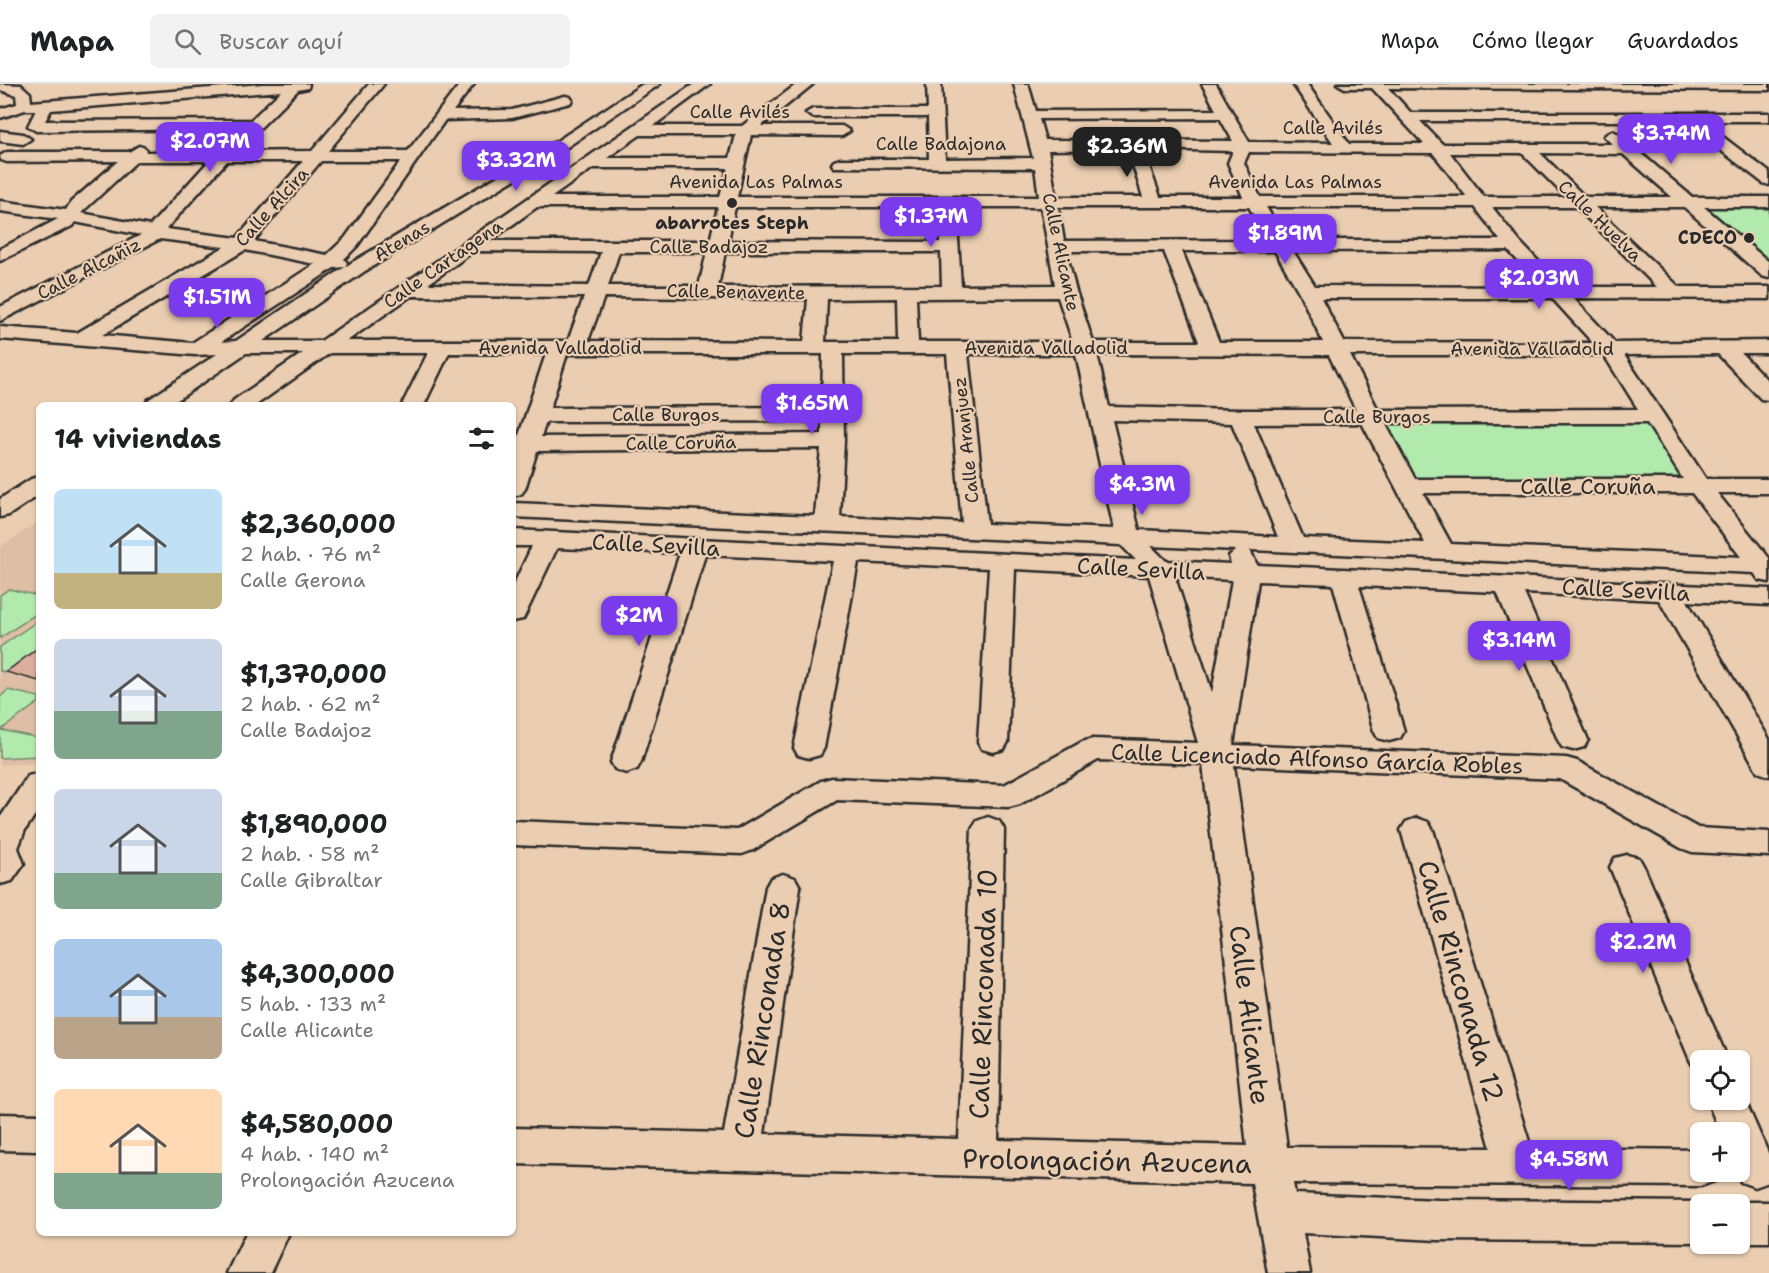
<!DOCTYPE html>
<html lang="es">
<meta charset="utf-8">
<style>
:root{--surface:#fff;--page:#f2f2f2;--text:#202124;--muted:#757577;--line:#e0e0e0;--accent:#7c3aed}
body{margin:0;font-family:"Shantell Sans",sans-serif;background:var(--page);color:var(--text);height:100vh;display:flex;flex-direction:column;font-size:22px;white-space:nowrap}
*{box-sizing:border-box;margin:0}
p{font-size:20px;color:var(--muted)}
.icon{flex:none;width:33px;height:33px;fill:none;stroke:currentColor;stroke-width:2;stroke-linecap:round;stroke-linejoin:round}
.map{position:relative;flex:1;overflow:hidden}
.panel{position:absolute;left:36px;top:318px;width:480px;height:834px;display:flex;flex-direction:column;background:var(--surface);border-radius:9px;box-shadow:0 2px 4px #0004}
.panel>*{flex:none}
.controls{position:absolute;left:1690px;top:966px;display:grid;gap:12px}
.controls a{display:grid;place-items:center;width:60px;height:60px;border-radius:9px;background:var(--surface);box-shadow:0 2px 4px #0004;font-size:30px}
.price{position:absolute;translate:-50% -51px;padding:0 14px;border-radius:12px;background:var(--accent);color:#fff;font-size:20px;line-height:39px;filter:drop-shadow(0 2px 3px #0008)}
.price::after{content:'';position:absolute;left:50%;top:36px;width:18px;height:14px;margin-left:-9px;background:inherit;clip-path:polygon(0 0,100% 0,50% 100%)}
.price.current{background:#222;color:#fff}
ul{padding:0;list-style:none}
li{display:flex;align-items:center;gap:18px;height:150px;padding:0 18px}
li span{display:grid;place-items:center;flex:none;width:168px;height:120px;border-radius:9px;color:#555}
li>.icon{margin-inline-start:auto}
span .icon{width:72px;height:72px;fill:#fffc;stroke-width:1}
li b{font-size:26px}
h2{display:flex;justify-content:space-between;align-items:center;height:72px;padding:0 18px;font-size:26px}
header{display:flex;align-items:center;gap:36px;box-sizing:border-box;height:84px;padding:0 30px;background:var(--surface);border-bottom:2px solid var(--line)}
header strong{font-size:28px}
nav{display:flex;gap:33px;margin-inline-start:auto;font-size:21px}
.search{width:420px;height:54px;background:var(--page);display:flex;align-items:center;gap:15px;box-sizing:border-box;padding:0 21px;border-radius:9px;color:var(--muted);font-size:22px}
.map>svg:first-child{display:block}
.built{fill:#dfbea6}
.green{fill:#b2eaae;stroke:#6e8a6c;stroke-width:1.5}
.building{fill:#ddad9d;stroke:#2b2b2b;stroke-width:1.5}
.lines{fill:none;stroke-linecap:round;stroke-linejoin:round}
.minor-casing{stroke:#2b2b2b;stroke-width:5}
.minor{fill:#ebceb1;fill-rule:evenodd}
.poi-dot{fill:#2b2b2b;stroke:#ebceb1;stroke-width:2}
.labels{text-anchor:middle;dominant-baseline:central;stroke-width:4.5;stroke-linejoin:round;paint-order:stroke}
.far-street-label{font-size:18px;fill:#2b2b2b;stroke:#ebceb1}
.far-poi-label{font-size:18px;font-weight:bold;fill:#2b2b2b;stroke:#ebceb1}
.street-label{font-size:22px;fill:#2b2b2b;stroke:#ebceb1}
.near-street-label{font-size:27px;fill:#2b2b2b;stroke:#ebceb1}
</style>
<header>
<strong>Mapa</strong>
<div class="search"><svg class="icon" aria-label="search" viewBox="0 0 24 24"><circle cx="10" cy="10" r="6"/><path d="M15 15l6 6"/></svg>Buscar aquí</div>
<nav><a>Mapa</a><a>Cómo llegar</a><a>Guardados</a></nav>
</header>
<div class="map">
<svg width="1769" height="1189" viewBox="0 0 1769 1189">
<rect width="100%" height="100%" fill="#ebceb1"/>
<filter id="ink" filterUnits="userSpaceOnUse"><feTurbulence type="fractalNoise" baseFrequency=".0167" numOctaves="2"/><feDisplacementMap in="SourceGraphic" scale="12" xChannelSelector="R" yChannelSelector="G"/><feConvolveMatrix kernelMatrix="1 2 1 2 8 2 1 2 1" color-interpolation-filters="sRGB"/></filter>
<g filter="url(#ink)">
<path class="built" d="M 39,437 L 39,679 L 0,681 L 0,463 Z"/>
<path class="green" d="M 1688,118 L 1769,118 L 1769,191 Z
M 1652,332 L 1699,402 L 1407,402 L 1370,333 Z
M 9,505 L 39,512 L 39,528 L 0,554 L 0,511 Z
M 39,536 L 39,563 L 6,588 L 0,587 L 0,563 Z
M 8,606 L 39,613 L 39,618 L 1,646 L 39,654 L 39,672 L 0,674 L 0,613 Z"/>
<path class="building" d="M 39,563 L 39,597 L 6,588 Z"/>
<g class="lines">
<defs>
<path id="minor" d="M 0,0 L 21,1 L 30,9 L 31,18 L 263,0 L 309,0 L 308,4 L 298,6 L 236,68 L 312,67 L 369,0 L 384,0 L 328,67 L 408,67 L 460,0 L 474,0 L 453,27 L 512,26 L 565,12 L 570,13 L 572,16 L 570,19 L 512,34 L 445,36 L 357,162 L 344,175 L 347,179 L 345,183 L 334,184 L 221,258 L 236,257 L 351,179 L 557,57 L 643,0 L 660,0 L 567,63 L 365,187 L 263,257 L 321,257 L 694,0 L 710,0 L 653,42 L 742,42 L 797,0 L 813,0 L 761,42 L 842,42 L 850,47 L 842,52 L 751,51 L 737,113 L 1039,113 L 1035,84 L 834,83 L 832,80 L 834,77 L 840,75 L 929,75 L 928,33 L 813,33 L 806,29 L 813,25 L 928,25 L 927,0 L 941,0 L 945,75 L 1033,74 L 1014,0 L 1028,0 L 1036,27 L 1216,26 L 1202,0 L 1216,0 L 1249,58 L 1333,59 L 1293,0 L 1307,0 L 1349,60 L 1424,60 L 1372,4 L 1345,4 L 1338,0 L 1769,0 L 1769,6 L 1388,4 L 1411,29 L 1769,29 L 1769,37 L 1702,37 L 1769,88 L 1769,101 L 1763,99 L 1683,37 L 1420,37 L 1442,60 L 1612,60 L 1604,52 L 1612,47 L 1617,49 L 1692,113 L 1769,113 L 1769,123 L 1704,123 L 1769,178 L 1769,194 L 1762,192 L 1684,123 L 1595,123 L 1679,203 L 1769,203 L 1769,215 L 1573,214 L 1615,259 L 1769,257 L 1769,269 L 1741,269 L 1769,298 L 1769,316 L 1761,315 L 1718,270 L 1624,271 L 1706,395 L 1769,395 L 1769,409 L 1717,409 L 1769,474 L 1769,498 L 1759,496 L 1754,489 L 1250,466 L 1257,481 L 1769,505 L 1769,521 L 1687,517 L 1769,655 L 1769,692 L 1758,688 L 1659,516 L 1524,509 L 1588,656 L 1584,663 L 1573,666 L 1562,663 L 1558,656 L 1497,508 L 1359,502 L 1404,647 L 1400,654 L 1389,657 L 1378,654 L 1374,647 L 1333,500 L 1258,497 L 1233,661 L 1566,674 L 1577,677 L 1698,744 L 1769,748 L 1769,772 L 1692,768 L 1681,764 L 1560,695 L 1234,681 L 1287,1063 L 1491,1064 L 1401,746 L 1406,738 L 1417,734 L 1428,738 L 1433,746 L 1531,1064 L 1701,1066 L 1701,1088 L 1720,1088 L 1715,1097 L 1701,1102 L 1293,1099 L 1295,1110 L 1438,1116 L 1701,1118 L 1706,1120 L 1701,1120 L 1701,1158 L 1438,1156 L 1303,1149 L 1310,1189 L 1268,1189 L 1252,1099 L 513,1080 L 513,1044 L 724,1049 L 766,803 L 771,794 L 783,790 L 795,794 L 800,803 L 764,1050 L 959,1055 L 972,745 L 977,737 L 988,733 L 999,737 L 1004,745 L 998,1056 L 1247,1062 L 1203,680 L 1098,676 L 1020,720 L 1009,723 L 837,716 L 753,766 L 742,770 L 513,761 L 513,737 L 737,746 L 821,697 L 832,694 L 1004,701 L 1082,658 L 1093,655 L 1198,659 L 1149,492 L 1015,485 L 1008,658 L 1004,665 L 993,668 L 982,665 L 978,658 L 989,484 L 858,478 L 824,664 L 820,671 L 809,674 L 798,671 L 794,664 L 833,477 L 705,471 L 641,678 L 637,685 L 626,689 L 615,685 L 611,678 L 680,469 L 557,464 L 526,529 L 523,535 L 513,537 L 513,502 L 532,462 L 513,462 L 513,446 L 1136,476 L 1121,461 L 513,433 L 513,419 L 815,432 L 821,364 L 537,367 L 525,405 L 521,410 L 513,412 L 513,369 L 546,270 L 449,269 L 424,321 L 402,321 L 428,269 L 330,269 L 256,321 L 231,321 L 234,316 L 303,269 L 246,269 L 170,321 L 145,321 L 148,316 L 217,270 L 195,271 L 0,255 L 0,243 L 77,249 L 224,163 L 160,155 L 0,237 L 0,223 L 141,151 L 75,138 L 72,142 L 0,177 L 0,165 L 58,135 L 0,127 L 0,117 L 66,126 L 71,118 L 118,77 L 7,78 L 1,76 L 0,72 L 7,68 L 129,68 L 139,62 L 145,64 L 146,68 L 218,68 L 242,45 L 36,47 L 28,42 L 36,26 L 25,26 L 0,34 L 0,25 L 17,20 L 16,11 L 0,6 ZM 281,7 L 251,36 L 45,37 L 51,26 ZM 1220,34 L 1233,57 L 1045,56 L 1039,35 ZM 640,51 L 736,51 L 730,74 L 607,74 ZM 1128,65 L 1143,113 L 1056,113 L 1048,66 ZM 1143,65 L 1233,67 L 1228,79 L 1243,113 L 1160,113 ZM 1249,68 L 1433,69 L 1467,113 L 1260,113 L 1244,79 ZM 1450,69 L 1522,69 L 1566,113 L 1484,113 ZM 1540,69 L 1623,70 L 1672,113 L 1585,113 ZM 137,77 L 209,77 L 150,142 L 81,129 ZM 227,77 L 303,77 L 237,154 L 166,145 ZM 321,77 L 401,77 L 345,154 L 327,171 L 254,157 ZM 593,84 L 728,84 L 720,113 L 552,113 ZM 537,123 L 718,123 L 710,157 L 490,157 ZM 735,123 L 939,123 L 940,158 L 728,157 ZM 956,123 L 1041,123 L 1055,201 L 961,202 ZM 1058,123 L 1249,123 L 1268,156 L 1064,157 ZM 1266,123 L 1475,123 L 1500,156 L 1286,156 ZM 1492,123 L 1576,123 L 1657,203 L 1563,203 L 1519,157 ZM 245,166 L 315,180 L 192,259 L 102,251 ZM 1508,166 L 1542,203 L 1315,202 L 1293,167 ZM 474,167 L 601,168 L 589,202 L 428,200 ZM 1066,167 L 1164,167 L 1199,258 L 1093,258 L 1076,207 ZM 1182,167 L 1275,167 L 1299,208 L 1323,258 L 1219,258 ZM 619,168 L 707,168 L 699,202 L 608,202 ZM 725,168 L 941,168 L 942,202 L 718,203 ZM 411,212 L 584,213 L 568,257 L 347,257 ZM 604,213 L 808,215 L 804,258 L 588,257 ZM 1058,213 L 1073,258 L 918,258 L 916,214 ZM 897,214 L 898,258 L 825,258 L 827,215 ZM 1321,214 L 1552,214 L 1593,259 L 1344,258 ZM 567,270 L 823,270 L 822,323 L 550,324 ZM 843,270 L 947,270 L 962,439 L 840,433 L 844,357 ZM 968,270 L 1076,270 L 1114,445 L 987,440 ZM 1097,270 L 1329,271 L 1356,326 L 1240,326 L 1109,323 ZM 1350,271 L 1604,271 L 1638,325 L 1378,326 ZM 1112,336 L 1232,339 L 1278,453 L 1139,446 ZM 822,337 L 822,350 L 541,353 L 546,338 ZM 1362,339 L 1425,459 L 1303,454 L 1254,340 ZM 1385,339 L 1647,339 L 1683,395 L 1415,395 ZM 1423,409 L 1692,409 L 1741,473 L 1451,460 ZM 1151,462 L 1236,466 L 1229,472 L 1231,480 L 1166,477 ZM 1175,493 L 1232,496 L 1212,609 Z
M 0,47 L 23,50 L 31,55 L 23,60 L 0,57 Z
M 39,393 L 39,411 L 9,431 L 0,433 L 0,415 L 31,395 Z
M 39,689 L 39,725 L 25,746 L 18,764 L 24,780 L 12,797 L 0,800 L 0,734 L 28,692 Z
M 1627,771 L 1639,774 L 1644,783 L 1728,976 L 1701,976 L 1701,989 L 1696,987 L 1690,976 L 1610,783 L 1615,774 Z
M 1740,1005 L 1769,1071 L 1769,1098 L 1755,1103 L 1741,1098 L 1736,1088 L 1740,1088 L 1740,1048 L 1720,1048 L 1707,1016 L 1740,1016 Z
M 0,1030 L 39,1031 L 39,1067 L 0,1066 Z
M 1740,1118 L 1769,1118 L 1769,1158 L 1740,1158 L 1740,1120 L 1735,1120 Z
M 246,1149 L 289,1149 L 270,1189 L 227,1189 Z"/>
</defs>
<use href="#minor" class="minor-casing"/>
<use href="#minor" class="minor"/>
</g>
</g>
<g class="poi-dot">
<circle cx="732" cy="119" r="6"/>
<circle cx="1749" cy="154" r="6"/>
</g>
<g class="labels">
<g class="far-street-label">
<text x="740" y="28">Calle Avilés</text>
<text x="1333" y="44">Calle Avilés</text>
<text x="941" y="60">Calle Badajona</text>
<text x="756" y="98">Avenida Las Palmas</text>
<text x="1295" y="98">Avenida Las Palmas</text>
<text transform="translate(272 123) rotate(-48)">Calle Alcira</text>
<text transform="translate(1600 137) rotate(44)">Calle Huelva</text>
<text transform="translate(402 157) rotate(-31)">Atenas</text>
<text x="709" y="163">Calle Badajoz</text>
<text transform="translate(1061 168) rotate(78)">Calle Alicante</text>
<text transform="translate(443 180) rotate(-35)">Calle Cartagena</text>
<text transform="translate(89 185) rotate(-27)">Calle Alcañiz</text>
<text transform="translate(736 208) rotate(1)">Calle Benavente</text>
<text x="560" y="264">Avenida Valladolid</text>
<text x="1046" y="264">Avenida Valladolid</text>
<text x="1532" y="265">Avenida Valladolid</text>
<text x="666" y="331">Calle Burgos</text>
<text x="1377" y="333">Calle Burgos</text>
<text transform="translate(966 356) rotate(-96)">Calle Aranjuez</text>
<text transform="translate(681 359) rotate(-1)">Calle Coruña</text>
</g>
<g class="far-poi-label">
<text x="732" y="139">abarrotes Steph</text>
<text x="1737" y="154" text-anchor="end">CDECO</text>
</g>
<g class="street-label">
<text x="1588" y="402">Calle Coruña</text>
<text transform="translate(656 461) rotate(3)">Calle Sevilla</text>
<text transform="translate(1141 485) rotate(3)">Calle Sevilla</text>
<text transform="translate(1626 506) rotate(3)">Calle Sevilla</text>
<text transform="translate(1317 675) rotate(2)">Calle Licenciado Alfonso García Robles</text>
</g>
<g class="near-street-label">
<text transform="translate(1461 897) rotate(74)">Calle Rinconada 12</text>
<text transform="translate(983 910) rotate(-88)">Calle Rinconada 10</text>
<text transform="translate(1250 931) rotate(83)">Calle Alicante</text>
<text transform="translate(762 936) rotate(-81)">Calle Rinconada 8</text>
<text transform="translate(1107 1077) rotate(1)">Prolongación Azucena</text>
</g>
</g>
</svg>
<div class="controls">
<a><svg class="icon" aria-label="locate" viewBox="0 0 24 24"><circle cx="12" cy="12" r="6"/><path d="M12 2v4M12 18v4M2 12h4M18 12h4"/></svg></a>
<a>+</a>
<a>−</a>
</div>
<b class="price" style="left:1671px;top:81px">$3.74M</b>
<b class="price" style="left:210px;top:89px">$2.07M</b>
<b class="price current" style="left:1127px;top:94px">$2.36M</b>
<b class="price" style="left:516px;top:108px">$3.32M</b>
<b class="price" style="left:931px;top:164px">$1.37M</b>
<b class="price" style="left:1285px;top:181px">$1.89M</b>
<b class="price" style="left:1539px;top:226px">$2.03M</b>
<b class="price" style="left:217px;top:245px">$1.51M</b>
<b class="price" style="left:812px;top:351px">$1.65M</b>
<b class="price" style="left:1142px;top:432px">$4.3M</b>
<b class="price" style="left:639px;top:563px">$2M</b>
<b class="price" style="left:1519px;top:588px">$3.14M</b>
<b class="price" style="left:1643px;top:890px">$2.2M</b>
<b class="price" style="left:1569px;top:1107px">$4.58M</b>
<section class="panel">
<h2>14 viviendas<svg class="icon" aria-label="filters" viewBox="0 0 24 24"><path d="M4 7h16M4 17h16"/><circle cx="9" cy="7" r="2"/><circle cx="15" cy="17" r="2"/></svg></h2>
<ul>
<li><span style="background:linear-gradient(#bfe0f5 70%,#c2b280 0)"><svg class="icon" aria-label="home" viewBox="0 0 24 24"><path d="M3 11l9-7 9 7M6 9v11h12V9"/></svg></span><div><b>$2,360,000</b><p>2 hab. · 76 m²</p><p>Calle Gerona</p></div></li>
<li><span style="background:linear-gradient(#c9d6e8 60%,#7fa58c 0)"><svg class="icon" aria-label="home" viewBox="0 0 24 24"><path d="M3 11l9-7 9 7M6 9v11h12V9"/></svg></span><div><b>$1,370,000</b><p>2 hab. · 62 m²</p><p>Calle Badajoz</p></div></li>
<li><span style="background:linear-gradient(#c9d6e8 70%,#7fa58c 0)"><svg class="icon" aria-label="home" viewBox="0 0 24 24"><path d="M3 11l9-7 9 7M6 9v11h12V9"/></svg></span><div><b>$1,890,000</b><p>2 hab. · 58 m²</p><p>Calle Gibraltar</p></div></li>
<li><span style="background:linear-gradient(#a9c7e8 65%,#b9a48a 0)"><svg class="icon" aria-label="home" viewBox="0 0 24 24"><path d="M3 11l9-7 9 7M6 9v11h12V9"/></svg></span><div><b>$4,300,000</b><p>5 hab. · 133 m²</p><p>Calle Alicante</p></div></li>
<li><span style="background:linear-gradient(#ffd9b3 70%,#7fa58c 0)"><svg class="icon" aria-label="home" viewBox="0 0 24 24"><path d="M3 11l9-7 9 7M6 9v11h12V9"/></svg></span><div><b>$4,580,000</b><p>4 hab. · 140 m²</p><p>Prolongación Azucena</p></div></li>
</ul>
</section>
</div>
